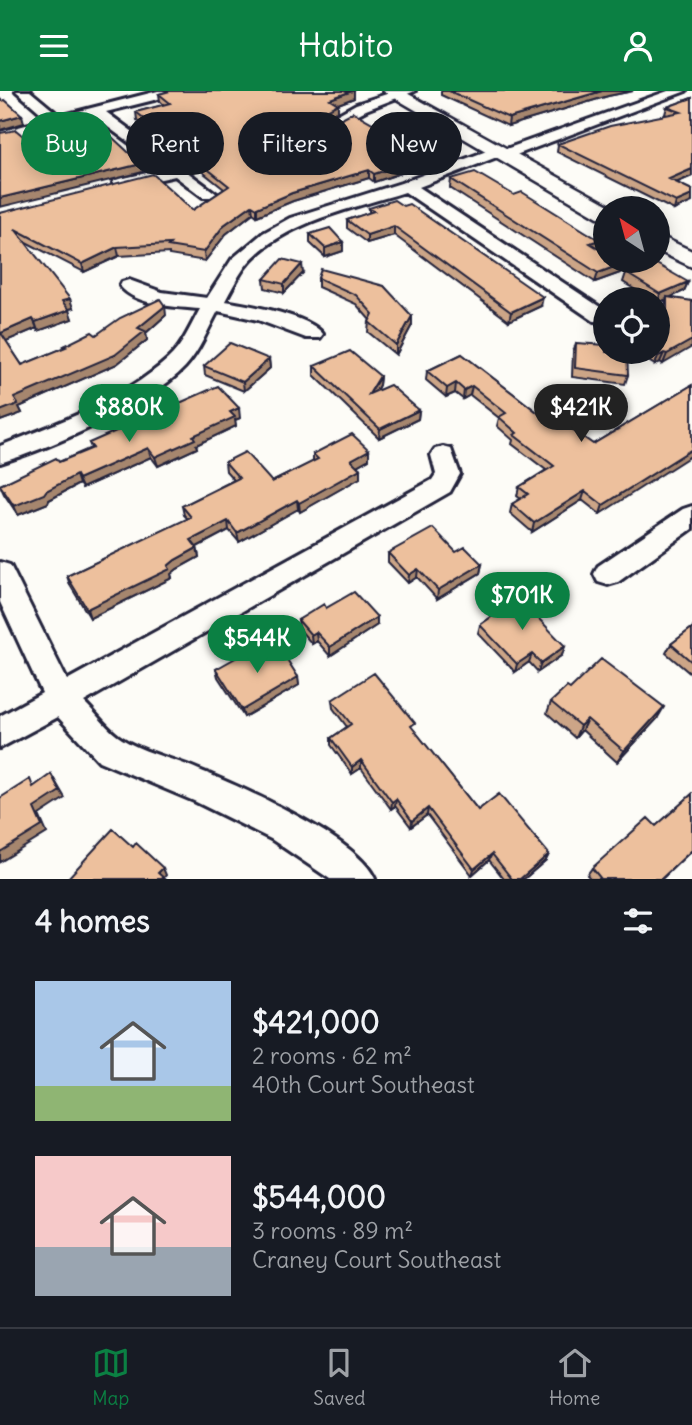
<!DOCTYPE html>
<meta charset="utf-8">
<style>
:root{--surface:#171b24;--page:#20242c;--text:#f1f3f6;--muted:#9ea1a6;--line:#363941;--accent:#0b8043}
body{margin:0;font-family:Delius,sans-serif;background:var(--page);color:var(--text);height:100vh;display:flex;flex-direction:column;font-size:26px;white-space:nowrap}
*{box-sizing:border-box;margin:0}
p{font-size:23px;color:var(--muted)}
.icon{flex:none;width:38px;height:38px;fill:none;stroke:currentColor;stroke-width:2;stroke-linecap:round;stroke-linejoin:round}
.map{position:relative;height:788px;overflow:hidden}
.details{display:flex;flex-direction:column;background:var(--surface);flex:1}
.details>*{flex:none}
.hud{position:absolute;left:21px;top:21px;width:651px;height:63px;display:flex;gap:14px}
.needle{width:46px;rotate:324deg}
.tools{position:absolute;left:593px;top:105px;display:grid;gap:14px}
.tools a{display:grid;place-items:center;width:77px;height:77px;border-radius:50%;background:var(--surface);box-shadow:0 4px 18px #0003;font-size:35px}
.price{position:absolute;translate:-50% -60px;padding:0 16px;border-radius:24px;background:var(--accent);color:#fff;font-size:23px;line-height:46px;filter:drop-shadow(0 2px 4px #0008)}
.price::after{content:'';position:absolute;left:50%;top:42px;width:21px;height:16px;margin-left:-10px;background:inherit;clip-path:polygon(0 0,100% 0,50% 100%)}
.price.active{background:#222;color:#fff}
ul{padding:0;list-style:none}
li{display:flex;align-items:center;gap:21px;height:175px;padding:0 35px}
li span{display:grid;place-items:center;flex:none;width:196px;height:140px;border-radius:0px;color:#555}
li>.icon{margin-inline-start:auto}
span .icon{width:84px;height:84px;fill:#fffc;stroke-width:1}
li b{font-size:30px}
h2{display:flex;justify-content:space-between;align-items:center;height:84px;padding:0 35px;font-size:30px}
.tag{padding:0 24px;border-radius:32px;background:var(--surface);box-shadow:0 4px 18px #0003;font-size:24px;line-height:63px}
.tag.active{background:var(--accent);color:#fff}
header{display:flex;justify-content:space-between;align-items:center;height:91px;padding:0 35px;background:var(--accent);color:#fff;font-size:32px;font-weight:600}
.menu{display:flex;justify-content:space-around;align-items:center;height:98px;border-top:2px solid var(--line);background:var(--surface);font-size:19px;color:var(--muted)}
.menu a{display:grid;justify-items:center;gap:4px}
.menu .active{color:var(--accent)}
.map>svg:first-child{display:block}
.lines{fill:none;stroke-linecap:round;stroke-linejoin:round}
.minor-casing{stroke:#22223b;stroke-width:6}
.major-casing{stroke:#22223b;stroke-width:5}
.minor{fill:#fdfcf7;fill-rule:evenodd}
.major{fill:#fdfcf7;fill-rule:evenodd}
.wall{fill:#cca587;stroke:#22223b;stroke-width:2}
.shaded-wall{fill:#a6866e;stroke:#22223b;stroke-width:2}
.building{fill:#edc09d;stroke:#22223b;stroke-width:2}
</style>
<header><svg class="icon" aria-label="menu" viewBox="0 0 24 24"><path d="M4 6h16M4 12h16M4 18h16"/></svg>Habito<svg class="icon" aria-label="person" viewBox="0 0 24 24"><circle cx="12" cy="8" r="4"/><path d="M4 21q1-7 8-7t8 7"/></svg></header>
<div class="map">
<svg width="692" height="788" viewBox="0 0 692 788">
<rect width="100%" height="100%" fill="#fdfcf7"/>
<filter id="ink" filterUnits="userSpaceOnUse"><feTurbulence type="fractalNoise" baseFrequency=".0143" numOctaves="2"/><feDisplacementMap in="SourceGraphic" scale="14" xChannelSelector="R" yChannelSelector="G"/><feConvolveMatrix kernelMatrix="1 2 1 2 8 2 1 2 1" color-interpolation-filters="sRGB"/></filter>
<g filter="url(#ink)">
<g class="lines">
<defs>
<path id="minor" d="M 16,0 L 30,0 L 60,25 L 158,0 L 179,0 L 178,3 L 106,21 L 217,103 L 215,106 L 203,106 L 175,85 L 121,97 L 115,95 L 113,92 L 115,89 L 165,78 L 93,25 L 32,41 L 62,66 L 64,69 L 62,72 L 52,72 L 19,44 L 0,49 L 0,41 L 48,28 Z
M 396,0 L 415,0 L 366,19 L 320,43 L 310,43 L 308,40 L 356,13 Z
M 668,0 L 686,0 L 508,67 L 497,66 L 419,96 L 606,220 L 606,231 L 594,230 L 405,101 C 355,117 277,132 244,177 C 237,187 231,199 225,210 C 248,214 309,224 323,243 L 320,247 L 306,247 L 258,229 L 218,220 C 208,238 199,261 185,276 C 149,314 51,357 0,372 L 0,355 C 58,332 121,310 168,268 C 182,256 191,234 200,218 C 177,216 136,215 120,195 L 122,191 L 129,189 L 162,201 L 207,207 L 232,168 L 263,142 L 290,127 L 401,92 L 492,58 L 503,59 Z
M 443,356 L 451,358 L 460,383 L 450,401 L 84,611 C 96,622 108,640 122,648 C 141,660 166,666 187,674 C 232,692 357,745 375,788 L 330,788 L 271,748 L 194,710 L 99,670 L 58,626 L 0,657 L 0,625 L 42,602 L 0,511 L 0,471 L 10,474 L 67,589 L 432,389 L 436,383 L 431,364 L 435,358 Z
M 692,415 L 692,438 L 618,491 L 608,494 L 598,491 L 594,483 L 598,475 L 683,418 Z"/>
<path id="major" d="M 383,0 L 403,0 L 614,117 L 606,117 L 606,127 L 598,126 Z
M 658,144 L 692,160 L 692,176 L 658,160 Z"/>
</defs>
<use href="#minor" class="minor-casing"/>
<use href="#major" class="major-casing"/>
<use href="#minor" class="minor"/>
<use href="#major" class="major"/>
</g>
<path class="wall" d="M 170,0 L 354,0 L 354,7 L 338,13 L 338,20 L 308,37 L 404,50 L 439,62 L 438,70 L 374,91 L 369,87 L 293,110 L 257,125 L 253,122 L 226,143 L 205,170 L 169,164 L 169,162 L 119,165 L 84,181 L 24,150 L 73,217 L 68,218 L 72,228 L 38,240 L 37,237 L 6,250 L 22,274 L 64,257 L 64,255 L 166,224 L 146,242 L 147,249 L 117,273 L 19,316 L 22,322 L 0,330 L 0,122 L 193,119 L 224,98 L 137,29 L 136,21 L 164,14 L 160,10 L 159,3 Z
M 441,0 L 633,0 L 608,5 L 508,35 L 441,4 Z
M 692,7 L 692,85 L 676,92 L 692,99 L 674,119 L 557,61 L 558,53 L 667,24 L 665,23 L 667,16 Z
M 42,40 L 141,73 L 143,81 L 48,66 L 60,67 L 62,63 L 45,48 Z
M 451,88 L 597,157 L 622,173 L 620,182 L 595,191 L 450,97 Z
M 369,117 L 541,215 L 509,230 L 394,144 L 367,152 L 347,137 L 347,129 L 369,122 Z
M 310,143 L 343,151 L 343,160 L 325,166 L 310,152 Z
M 303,182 L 284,202 L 265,197 L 264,188 Z
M 626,182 L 688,191 L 684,200 L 669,207 L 692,210 L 663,273 L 660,271 L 655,274 L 634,261 L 658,261 L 664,235 L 664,215 L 667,208 L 658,212 L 658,208 L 650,208 L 623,191 Z
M 318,187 L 384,195 L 412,234 L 396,264 L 368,241 L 369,231 L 370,229 L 356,213 L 318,196 Z
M 576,252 L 628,284 L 625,293 L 572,286 L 573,261 Z
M 462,263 L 541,324 L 593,353 L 692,294 L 600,423 L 582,409 L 532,441 L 510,422 L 512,413 L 521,408 L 517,405 L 519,396 L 546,379 L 512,353 L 513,349 L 497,335 L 499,327 L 470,304 L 463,308 L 455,302 L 446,306 L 426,289 L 427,280 Z
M 269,268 L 270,277 L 244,300 L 205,284 L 204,275 Z
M 314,275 L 380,285 L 379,294 L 376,300 L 419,319 L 418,328 L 379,347 L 314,284 Z
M 240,327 L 235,329 L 236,335 L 196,354 L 197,357 L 158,375 L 151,366 L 82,397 L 79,393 L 49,409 L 48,412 L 18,424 L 4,403 L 0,394 L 59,371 L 91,357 L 89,352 Z
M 369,359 L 369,368 L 357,375 L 360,378 L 360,387 L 300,421 L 298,418 L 239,451 L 229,439 L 197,456 L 199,466 L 177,478 L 171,483 L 172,487 L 90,527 L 70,494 L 67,485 L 188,428 L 184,424 L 182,415 L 234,389 L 226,380 L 225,371 L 272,391 L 313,371 L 313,363 Z
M 456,461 L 482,473 L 480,482 L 437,508 L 417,486 L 408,492 L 388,471 L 388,462 Z
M 498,516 L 565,555 L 562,564 L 538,581 L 529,571 L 515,581 L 478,542 L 480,534 L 497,522 Z
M 326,517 L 377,534 L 330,565 L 317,550 L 312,553 L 299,538 L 298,529 Z
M 692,537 L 692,584 L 666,562 L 671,553 Z
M 249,566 L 298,586 L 299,594 L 244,626 L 218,586 L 216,578 Z
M 570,598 L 657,628 L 617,671 L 582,639 L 575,647 L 547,622 L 551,611 Z
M 332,609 L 414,639 L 478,719 L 549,763 L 546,769 L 524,788 L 504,788 L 489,769 L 472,784 L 427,724 L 411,736 L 395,715 L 391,718 L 361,677 L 352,683 L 331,654 L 331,647 L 347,636 L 333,617 Z
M 692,703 L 692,761 L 691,760 L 662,788 L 591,788 L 587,784 L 592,777 L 656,735 Z"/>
<path class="shaded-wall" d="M 352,0 L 354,0 L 354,7 L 338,13 L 338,20 L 307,38 L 306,30 L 330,8 Z
M 602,0 L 633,0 L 608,5 L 508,35 L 509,27 Z
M 22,24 L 24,32 L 0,39 L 0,30 Z
M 439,62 L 438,70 L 374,91 L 374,83 Z
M 141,73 L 143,81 L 0,116 L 0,107 Z
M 692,78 L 692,85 L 666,96 L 669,88 Z
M 369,79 L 369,87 L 293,110 L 257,125 L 257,117 L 292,102 Z
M 692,104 L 692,111 L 674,119 L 676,111 Z
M 252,114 L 253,122 L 226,143 L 205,170 L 204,161 L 224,134 Z
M 394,135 L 394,144 L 367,152 L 367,144 Z
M 599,149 L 597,157 L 590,152 Z
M 343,151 L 343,160 L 325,166 L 325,157 Z
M 117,156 L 119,165 L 84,181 L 82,173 Z
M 302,173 L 303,182 L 284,202 L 284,193 Z
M 622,173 L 620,182 L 595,191 L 598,182 Z
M 688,191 L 684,200 L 658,212 L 660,203 Z
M 543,206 L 541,215 L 509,230 L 511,221 Z
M 70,208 L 73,217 L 65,219 L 62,210 Z
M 165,215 L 166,224 L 146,242 L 147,249 L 117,273 L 19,316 L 22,322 L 0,330 L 0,320 L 14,307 L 138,237 Z
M 69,219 L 72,228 L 38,240 L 35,231 Z
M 412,225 L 412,234 L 396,264 L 396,254 Z
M 33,228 L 37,237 L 4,251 L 1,242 Z
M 692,249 L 692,256 L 663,273 L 667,263 Z
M 664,262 L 660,271 L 655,274 L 658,265 Z
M 269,268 L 270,277 L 244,300 L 243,291 Z
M 380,285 L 379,294 L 369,313 L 369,303 Z
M 456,292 L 455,302 L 446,306 L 447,297 Z
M 472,295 L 470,304 L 463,308 L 464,299 Z
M 239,317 L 240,327 L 235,329 L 236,335 L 196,354 L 197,357 L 158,375 L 155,366 L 193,345 L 230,321 Z
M 419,319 L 418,328 L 379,347 L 380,338 Z
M 148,357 L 151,366 L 82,397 L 78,388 Z
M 692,358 L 692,364 L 600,423 L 603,414 Z
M 369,359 L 369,368 L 351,378 L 351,369 Z
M 360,378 L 360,387 L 300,421 L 299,412 Z
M 76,384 L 79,393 L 49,409 L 48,412 L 18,424 L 14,415 Z
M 585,400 L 582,409 L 532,441 L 534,432 Z
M 297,409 L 298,418 L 239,451 L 237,442 Z
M 228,430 L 229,439 L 193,458 L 191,449 Z
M 197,457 L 199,466 L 177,478 L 171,483 L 172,487 L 90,527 L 87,518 L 168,475 L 175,469 Z
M 482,473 L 480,482 L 437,508 L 438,499 Z
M 418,478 L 417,486 L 408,492 L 409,484 Z
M 377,526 L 377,534 L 330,565 L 330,556 Z
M 316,541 L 317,550 L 312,553 L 311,544 Z
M 565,555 L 562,564 L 538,581 L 541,572 Z
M 532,563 L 529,571 L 515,581 L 517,573 Z
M 298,586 L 299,594 L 244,626 L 242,619 Z
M 664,616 L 657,628 L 617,671 L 624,660 Z
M 587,628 L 582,639 L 575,647 L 580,635 Z
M 361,669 L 361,677 L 352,683 L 352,676 Z
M 51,683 L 65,707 L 39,724 L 47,742 L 0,771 L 0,761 L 34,717 Z
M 396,708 L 395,715 L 391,718 L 392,711 Z
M 428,717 L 427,724 L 411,736 L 412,730 Z
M 492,763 L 489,769 L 472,784 L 474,778 Z
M 549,763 L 546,769 L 524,788 L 520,788 Z
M 163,777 L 166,784 L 163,788 L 158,782 Z"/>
<path class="building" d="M 170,0 L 352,0 L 330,8 L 338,13 L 306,30 L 308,37 L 321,38 L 353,21 L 404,50 L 414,47 L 439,62 L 374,83 L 369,79 L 292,102 L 257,117 L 252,114 L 224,134 L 204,161 L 168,155 L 170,153 L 117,156 L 82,173 L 15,138 L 70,208 L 62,210 L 69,219 L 35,231 L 33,228 L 1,242 L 22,274 L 66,256 L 64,255 L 92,241 L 96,244 L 120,227 L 160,208 L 165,215 L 138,237 L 145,240 L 115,264 L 14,307 L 18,313 L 0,320 L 0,122 L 153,83 L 193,119 L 229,95 L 136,21 L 170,12 L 159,3 Z
M 449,0 L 602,0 L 509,27 Z
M 692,7 L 692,78 L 669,88 L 692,99 L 692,104 L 676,111 L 558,53 L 610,35 L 681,21 L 667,16 Z
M 0,8 L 2,10 L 5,9 L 22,24 L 0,30 Z
M 84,29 L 89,33 L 96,31 L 141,73 L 0,107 L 0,42 L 16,39 L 48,66 L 60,67 L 64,60 L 42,40 Z
M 475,81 L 514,104 L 522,101 L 599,149 L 590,152 L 606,162 L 606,170 L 618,170 L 622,173 L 598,182 L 451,88 Z
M 394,109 L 403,115 L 409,113 L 543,206 L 511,221 L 394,135 L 367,144 L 347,129 L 374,120 L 369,117 Z
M 330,137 L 343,151 L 325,157 L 310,143 Z
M 282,168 L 302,173 L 284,193 L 264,188 Z
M 653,171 L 688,191 L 660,203 L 626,182 Z
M 321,178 L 384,195 L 412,225 L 396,254 L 369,231 L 373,223 L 356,204 L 318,187 Z
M 667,206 L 692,210 L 692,249 L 667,263 L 664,262 L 658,265 L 652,261 L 658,261 L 658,238 L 667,233 Z
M 230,252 L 269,268 L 243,291 L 204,275 Z
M 576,252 L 606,254 L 606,261 L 627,261 L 628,284 L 575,277 Z
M 350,260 L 380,285 L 369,303 L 390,294 L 419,319 L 380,338 L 314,275 Z
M 462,263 L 541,324 L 548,321 L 593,353 L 692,294 L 692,358 L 603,414 L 585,400 L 534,432 L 512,413 L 528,403 L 519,396 L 554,375 L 514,344 L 517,342 L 499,326 L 506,322 L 472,295 L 464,299 L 456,292 L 447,297 L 427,280 Z
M 218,295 L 239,317 L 230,321 L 235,326 L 193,345 L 195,348 L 155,366 L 148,357 L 78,388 L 76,384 L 46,400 L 44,403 L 14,415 L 0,394 L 56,367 L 59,371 L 93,357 L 89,352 Z
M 352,343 L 369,359 L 351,369 L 360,378 L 299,412 L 297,409 L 237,442 L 228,430 L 191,449 L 197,457 L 175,469 L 168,475 L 170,478 L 87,518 L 67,485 L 191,426 L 182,415 L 239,387 L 225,371 L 245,361 L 272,391 L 318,368 L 313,363 Z
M 433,437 L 456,461 L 465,456 L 482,473 L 438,499 L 418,478 L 409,484 L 388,462 Z
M 354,501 L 377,526 L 330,556 L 316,541 L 311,544 L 298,529 L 324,513 L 326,517 Z
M 516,504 L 565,555 L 541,572 L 532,563 L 517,573 L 480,534 L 501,519 L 498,516 Z
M 692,537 L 692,571 L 671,553 Z
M 276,551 L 298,586 L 242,619 L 216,578 L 246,561 L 249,566 Z
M 601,568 L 664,616 L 624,660 L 587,628 L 580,635 L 551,611 L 567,596 L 570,598 Z
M 374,582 L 415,632 L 411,635 L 478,719 L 499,703 L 549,763 L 520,788 L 512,788 L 492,763 L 474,778 L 428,717 L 412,730 L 396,708 L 392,711 L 361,669 L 352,676 L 331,647 L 351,633 L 332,609 Z
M 51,683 L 60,700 L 34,717 L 42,735 L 0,761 L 0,707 L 30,688 L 33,696 Z
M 692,703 L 692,759 L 661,788 L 601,788 L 592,777 L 648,727 L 656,735 Z
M 113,738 L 133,756 L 136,752 L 163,777 L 158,782 L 165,788 L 67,788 Z"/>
</g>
</svg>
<div class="tools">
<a><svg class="needle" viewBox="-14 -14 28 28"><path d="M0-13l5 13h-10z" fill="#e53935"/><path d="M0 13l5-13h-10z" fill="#9ea1a6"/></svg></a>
<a><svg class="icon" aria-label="locate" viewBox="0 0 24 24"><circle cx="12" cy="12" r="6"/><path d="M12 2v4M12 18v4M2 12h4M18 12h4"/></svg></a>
</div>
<b class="price" style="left:129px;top:353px">$880K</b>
<b class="price active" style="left:581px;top:353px">$421K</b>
<b class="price" style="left:522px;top:541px">$701K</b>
<b class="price" style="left:257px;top:584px">$544K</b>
<div class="hud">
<a class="tag active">Buy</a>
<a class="tag">Rent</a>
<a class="tag">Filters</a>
<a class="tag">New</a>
</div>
</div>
<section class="details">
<h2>4 homes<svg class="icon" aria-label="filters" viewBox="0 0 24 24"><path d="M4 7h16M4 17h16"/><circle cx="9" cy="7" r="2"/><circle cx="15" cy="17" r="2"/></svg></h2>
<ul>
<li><span style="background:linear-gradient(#a9c7e8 75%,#8fb573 0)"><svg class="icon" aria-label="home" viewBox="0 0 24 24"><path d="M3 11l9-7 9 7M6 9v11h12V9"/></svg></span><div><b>$421,000</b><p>2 rooms · 62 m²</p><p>40th Court Southeast</p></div></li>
<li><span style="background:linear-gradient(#f6c9c9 65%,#9aa5b1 0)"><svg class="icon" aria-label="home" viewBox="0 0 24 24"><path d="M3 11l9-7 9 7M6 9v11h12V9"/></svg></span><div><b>$544,000</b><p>3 rooms · 89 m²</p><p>Craney Court Southeast</p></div></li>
</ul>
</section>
<nav class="menu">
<a class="active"><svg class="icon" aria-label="map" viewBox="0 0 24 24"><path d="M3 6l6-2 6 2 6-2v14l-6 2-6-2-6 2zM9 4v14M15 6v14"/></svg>Map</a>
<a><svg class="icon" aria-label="saved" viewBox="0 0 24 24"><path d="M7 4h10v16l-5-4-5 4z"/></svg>Saved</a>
<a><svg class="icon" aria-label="home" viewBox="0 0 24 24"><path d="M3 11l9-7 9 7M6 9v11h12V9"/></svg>Home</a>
</nav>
